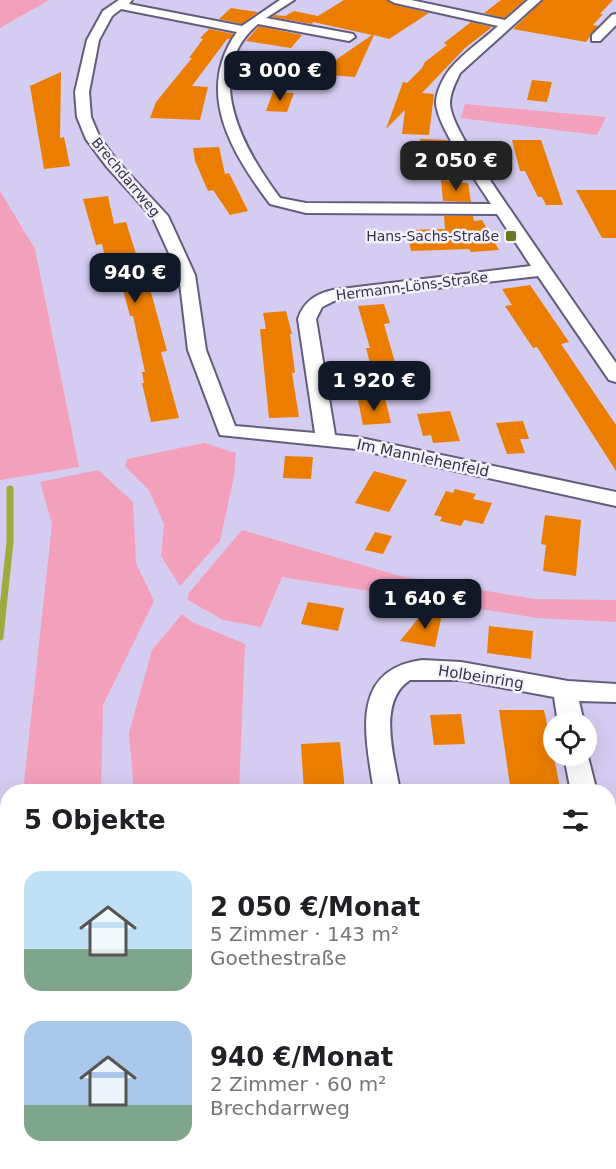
<!DOCTYPE html>
<html lang="de">
<meta charset="utf-8">
<style>
:root{--surface:#fff;--page:#f2f2f2;--text:#202124;--muted:#757577;--accent:#111827}
body{margin:0;font-family:"DejaVu Sans",sans-serif;background:var(--page);color:var(--text);height:100vh;display:flex;flex-direction:column;font-size:22px;white-space:nowrap}
*{box-sizing:border-box;margin:0}
p{font-size:20px;color:var(--muted)}
.icon{flex:none;width:33px;height:33px;fill:none;stroke:currentColor;stroke-width:2;stroke-linecap:round;stroke-linejoin:round}
.map{position:relative;flex:1;overflow:hidden}
.details{position:absolute;left:0px;top:784px;width:616px;height:386px;display:flex;flex-direction:column;background:var(--surface);border-radius:24px 24px 0 0;box-shadow:0 6px 24px #0002}
.details>*{flex:none}
.controls{position:absolute;left:543px;top:712px;display:grid;gap:12px}
.controls a{display:grid;place-items:center;width:54px;height:54px;border-radius:50%;background:var(--surface);box-shadow:0 6px 24px #0002;font-size:30px}
.price{position:absolute;translate:-50% -51px;padding:0 14px;border-radius:12px;background:var(--accent);color:#fff;font-size:20px;line-height:39px;filter:drop-shadow(0 2px 3px #0008)}
.price::after{content:'';position:absolute;left:50%;top:36px;width:18px;height:14px;margin-left:-9px;background:inherit;clip-path:polygon(0 0,100% 0,50% 100%)}
.price.selected{background:#222;color:#fff}
ul{padding:0;list-style:none}
li{display:flex;align-items:center;gap:18px;height:150px;padding:0 24px}
li span{display:grid;place-items:center;flex:none;width:168px;height:120px;border-radius:18px;color:#555}
li>.icon{margin-inline-start:auto}
span .icon{width:72px;height:72px;fill:#fffc;stroke-width:1}
li b{font-size:26px}
h2{display:flex;justify-content:space-between;align-items:center;height:72px;padding:0 24px;font-size:26px}
.map>svg:first-child{display:block}
.green{fill:#f3a0bd}
.lines{fill:none;stroke-linecap:round;stroke-linejoin:round}
.stream{stroke:#9bab3c;stroke-width:7}
.building{fill:#eb7e00}
.minor-casing{stroke:#655c7c;stroke-width:4}
.minor{fill:#fff;fill-rule:evenodd}
.poi-dot{fill:#6a7621;stroke:#f4f1fd;stroke-width:2}
.labels{text-anchor:middle;dominant-baseline:central;stroke-width:5;stroke-linejoin:round;paint-order:stroke}
.far-street-label{font-size:14px;fill:#373342;stroke:#f4f1fd}
.far-poi-label{font-size:14px;fill:#373342;stroke:#f4f1fd;text-anchor:end}
.street-label{font-size:15px;fill:#373342;stroke:#f4f1fd}
</style>
<div class="map">
<svg width="616" height="1169" viewBox="0 0 616 1169">
<rect width="100%" height="100%" fill="#d5ccf1"/>
<path class="green" d="M 0,0 L 49,0 L 0,28 Z
M 465,104 L 606,117 L 597,135 L 461,118 Z
M 0,191 L 35,249 L 79,467 L 0,480 Z
M 204,443 L 236,453 L 234,476 L 220,541 L 180,586 L 161,556 L 164,524 L 149,490 L 125,466 L 127,459 Z
M 98,470 L 133,502 L 136,563 L 154,601 L 103,705 L 101,792 L 23,792 L 52,524 L 40,482 Z
M 242,530 L 400,576 L 534,599 L 616,600 L 616,622 L 537,618 L 282,577 L 261,627 L 223,620 L 188,600 L 188,594 Z
M 182,614 L 192,622 L 245,644 L 239,792 L 134,792 L 129,733 L 152,650 Z
M 166,1162 L 321,1162 L 323,1169 L 150,1169 L 149,1166 Z
M 10,1163 L 116,1163 L 116,1169 L 10,1169 Z"/>
<g class="lines">
<path class="stream" d="M 0,637 L 10,542 L 10,489"/>
</g>
<path class="building" d="M 344,0 L 387,0 L 395,5 L 429,13 L 389,39 L 374,35 L 355,77 L 329,75 L 337,59 L 372,35 L 313,22 L 312,24 L 272,17 L 275,15 L 285,16 L 294,11 L 318,16 Z
M 501,0 L 525,0 L 504,18 L 484,13 Z
M 543,0 L 613,0 L 600,14 L 603,14 L 593,25 L 598,26 L 586,42 L 513,29 Z
M 231,8 L 258,12 L 242,24 L 219,19 Z
M 471,22 L 492,27 L 465,48 L 422,93 L 434,94 L 429,135 L 402,134 L 405,110 L 386,129 L 403,82 L 407,83 L 422,68 L 425,62 L 447,45 L 444,43 Z
M 259,26 L 302,35 L 291,48 L 246,41 Z
M 209,29 L 234,34 L 231,39 L 227,39 L 192,86 L 208,87 L 200,120 L 150,118 L 156,102 L 192,58 L 189,58 L 203,39 L 200,38 Z
M 61,72 L 60,138 L 64,137 L 70,166 L 44,169 L 30,86 Z
M 532,80 L 552,82 L 547,102 L 527,100 Z
M 273,92 L 294,93 L 287,112 L 266,111 Z
M 420,139 L 447,140 L 444,162 L 416,161 Z
M 512,140 L 541,140 L 563,205 L 546,205 L 542,197 L 538,197 L 525,171 L 520,171 Z
M 219,147 L 225,174 L 229,173 L 248,211 L 230,215 L 213,190 L 208,191 L 195,161 L 193,148 Z
M 441,180 L 468,183 L 471,202 L 443,201 Z
M 576,190 L 616,190 L 616,238 L 602,238 Z
M 108,196 L 114,224 L 126,222 L 136,254 L 145,253 L 151,274 L 146,274 L 167,351 L 161,352 L 179,418 L 151,422 L 142,383 L 144,383 L 142,372 L 145,372 L 133,316 L 130,316 L 120,278 L 110,279 L 102,244 L 96,245 L 83,199 Z
M 444,216 L 473,216 L 474,221 L 482,220 L 499,250 L 471,252 L 469,249 L 411,251 L 406,230 L 445,229 Z
M 530,285 L 569,342 L 561,344 L 616,425 L 616,471 L 537,347 L 533,348 L 505,306 L 512,305 L 502,289 Z
M 384,304 L 390,323 L 384,324 L 396,366 L 371,367 L 366,348 L 370,348 L 358,306 Z
M 286,311 L 292,334 L 290,334 L 295,373 L 292,373 L 299,417 L 269,418 L 260,329 L 266,329 L 263,313 Z
M 385,398 L 391,423 L 363,425 L 358,400 Z
M 450,411 L 460,441 L 433,443 L 431,435 L 423,436 L 417,414 Z
M 523,421 L 529,439 L 520,439 L 525,453 L 507,454 L 496,423 Z
M 285,456 L 313,457 L 311,479 L 283,478 Z
M 374,471 L 407,480 L 389,512 L 355,503 Z
M 455,489 L 476,494 L 473,499 L 492,503 L 483,524 L 464,520 L 461,526 L 440,521 L 442,517 L 434,515 L 446,491 L 453,493 Z
M 545,515 L 581,520 L 576,576 L 543,571 L 546,545 L 541,544 Z
M 375,532 L 392,536 L 383,554 L 365,550 Z
M 308,602 L 344,608 L 338,631 L 301,624 Z
M 425,610 L 442,614 L 435,647 L 400,641 Z
M 489,626 L 533,631 L 531,659 L 487,653 Z
M 499,710 L 544,710 L 561,792 L 511,792 Z
M 461,714 L 465,744 L 434,745 L 430,715 Z
M 340,742 L 345,791 L 304,792 L 301,744 Z"/>
<g class="lines">
<defs>
<path id="minor" d="M 119,0 L 132,0 L 129,4 L 242,26 L 280,0 L 294,0 L 266,18 L 353,34 L 355,37 L 349,41 L 258,24 C 200,73 244,150 280,198 L 306,203 L 491,204 C 478,183 437,127 436,103 C 436,92 443,78 450,69 C 463,53 483,40 498,26 L 395,3 L 389,0 L 411,0 L 505,20 L 528,0 L 541,0 L 460,73 C 456,82 450,92 450,103 C 450,125 486,173 498,192 C 537,249 576,306 616,363 L 616,382 L 609,380 L 538,276 L 336,300 L 322,307 L 316,319 L 335,435 L 356,437 L 616,492 L 616,506 L 356,449 L 220,435 L 188,350 L 179,275 L 153,218 L 107,167 L 86,139 L 77,117 L 75,92 L 87,40 L 103,11 ZM 121,9 L 237,32 C 194,92 232,153 270,204 L 306,213 L 497,214 L 531,266 L 333,290 C 316,294 304,301 298,319 L 315,433 L 235,426 L 206,350 L 195,275 L 168,216 L 117,161 L 100,138 L 91,117 L 89,92 L 99,40 L 112,16 Z
M 616,14 L 616,25 L 600,41 L 592,41 L 592,35 L 612,15 Z
M 422,660 L 461,662 L 568,681 L 616,684 L 616,702 L 579,701 L 584,723 L 558,723 L 554,697 L 461,680 L 410,680 C 376,702 395,759 400,792 L 374,792 C 366,738 348,670 422,660 Z
M 586,749 L 597,792 L 571,792 L 564,756 L 586,756 Z
M 609,868 L 616,870 L 616,900 L 614,900 L 609,899 Z
M 498,1162 L 532,1162 L 535,1169 L 500,1169 Z"/>
</defs>
<use href="#minor" class="minor-casing"/>
<use href="#minor" class="minor"/>
</g>
<rect class="poi-dot" x="505" y="230" width="12" height="12" rx="3"/>
<g class="labels">
<g class="far-street-label">
<text transform="translate(126 177) rotate(50)">Brechdarrweg</text>
<text transform="translate(412 286) rotate(-7)">Hermann-Löns-Straße</text>
</g>
<g class="far-poi-label">
<text x="499" y="236">Hans-Sachs-Straße</text>
</g>
<g class="street-label">
<text transform="translate(423 458) rotate(12)">Im Mannlehenfeld</text>
<text transform="translate(481 677) rotate(9)">Holbeinring</text>
</g>
</g>
</svg>
<div class="controls">
<a><svg class="icon" aria-label="locate" viewBox="0 0 24 24"><circle cx="12" cy="12" r="6"/><path d="M12 2v4M12 18v4M2 12h4M18 12h4"/></svg></a>
</div>
<b class="price" style="left:280px;top:102px">3 000 €</b>
<b class="price selected" style="left:456px;top:192px">2 050 €</b>
<b class="price" style="left:135px;top:304px">940 €</b>
<b class="price" style="left:374px;top:412px">1 920 €</b>
<b class="price" style="left:425px;top:630px">1 640 €</b>
<section class="details">
<h2>5 Objekte<svg class="icon" aria-label="filters" viewBox="0 0 24 24"><path d="M4 7h16M4 17h16"/><circle cx="9" cy="7" r="2"/><circle cx="15" cy="17" r="2"/></svg></h2>
<ul>
<li><span style="background:linear-gradient(#bfe0f5 65%,#7fa58c 0)"><svg class="icon" aria-label="home" viewBox="0 0 24 24"><path d="M3 11l9-7 9 7M6 9v11h12V9"/></svg></span><div><b>2 050 €/Monat</b><p>5 Zimmer · 143 m²</p><p>Goethestraße</p></div></li>
<li><span style="background:linear-gradient(#a9c7e8 70%,#7fa58c 0)"><svg class="icon" aria-label="home" viewBox="0 0 24 24"><path d="M3 11l9-7 9 7M6 9v11h12V9"/></svg></span><div><b>940 €/Monat</b><p>2 Zimmer · 60 m²</p><p>Brechdarrweg</p></div></li>
</ul>
</section>
</div>
